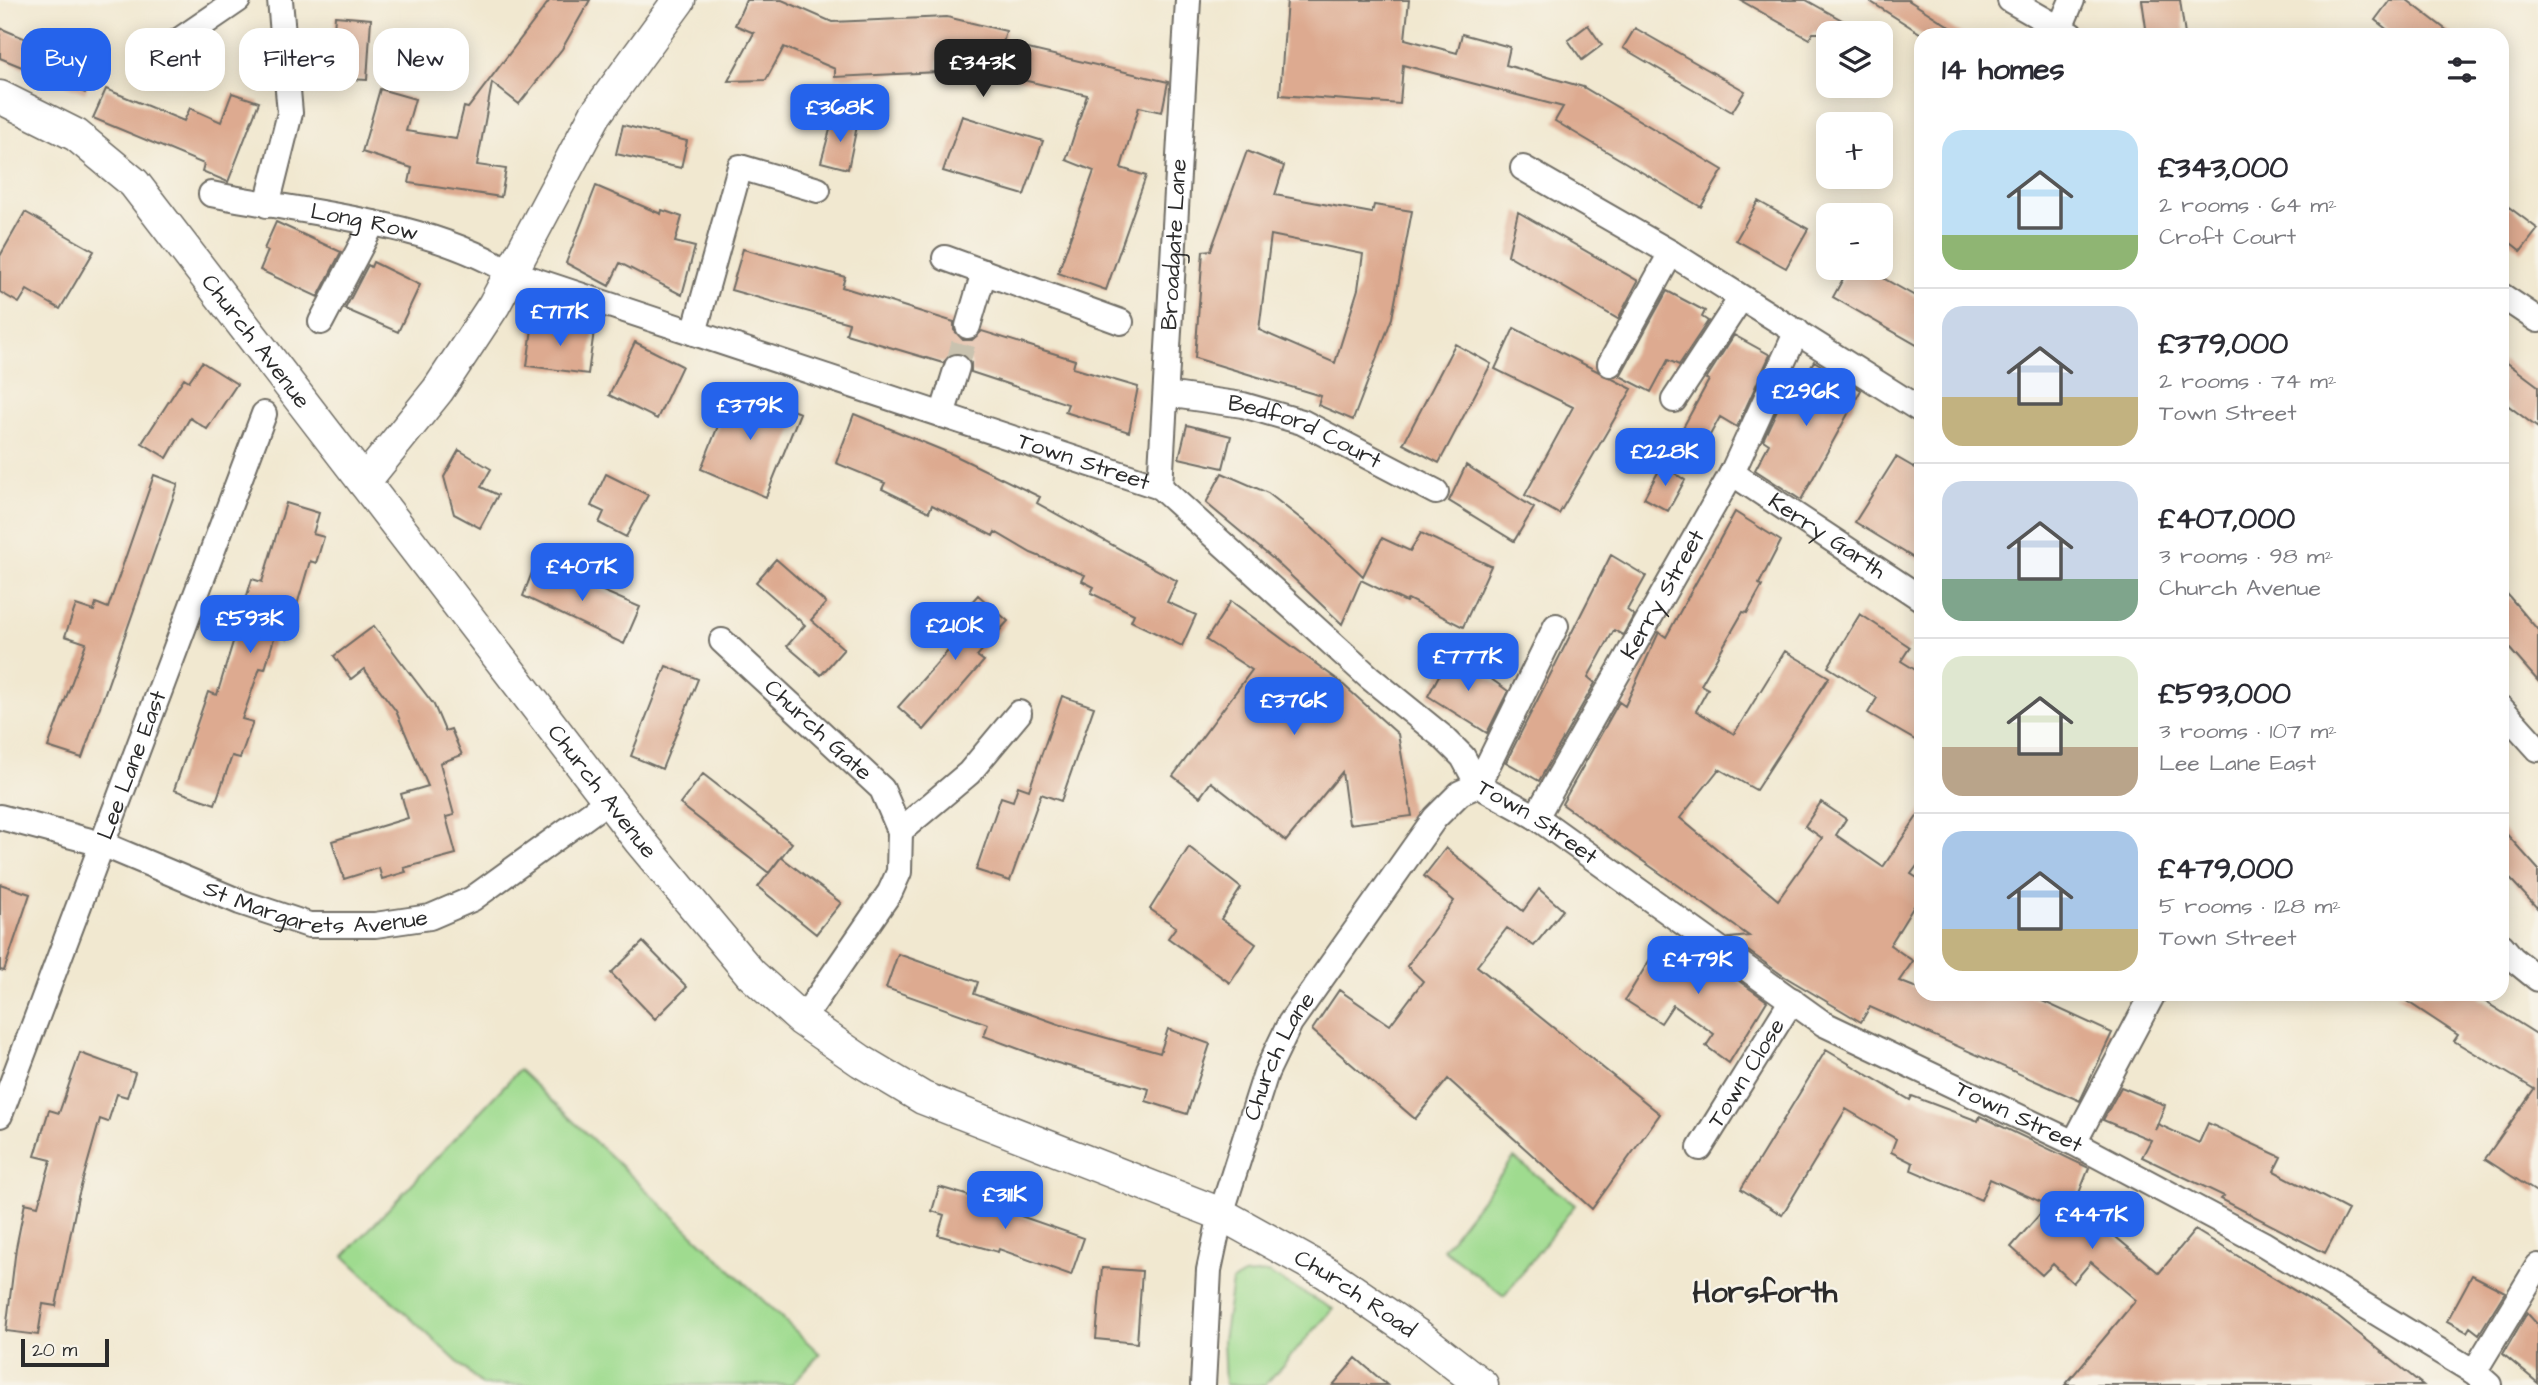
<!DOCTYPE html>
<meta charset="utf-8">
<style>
:root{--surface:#fff;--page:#f7f7f7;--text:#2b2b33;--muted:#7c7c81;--line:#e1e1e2;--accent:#2563eb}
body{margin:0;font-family:"Architects Daughter",sans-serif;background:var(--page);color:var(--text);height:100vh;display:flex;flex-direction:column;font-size:26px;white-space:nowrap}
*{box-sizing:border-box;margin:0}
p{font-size:23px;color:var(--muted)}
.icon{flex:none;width:38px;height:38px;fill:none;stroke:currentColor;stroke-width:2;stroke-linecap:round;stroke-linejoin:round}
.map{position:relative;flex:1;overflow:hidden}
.side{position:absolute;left:1914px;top:28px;width:595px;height:973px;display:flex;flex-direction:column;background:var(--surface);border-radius:21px;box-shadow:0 4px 18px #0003}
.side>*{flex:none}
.top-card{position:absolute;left:21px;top:28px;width:665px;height:63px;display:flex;gap:14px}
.fabs{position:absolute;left:1816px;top:21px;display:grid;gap:14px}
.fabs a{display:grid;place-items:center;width:77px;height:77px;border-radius:14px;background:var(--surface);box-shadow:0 4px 18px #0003;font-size:35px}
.scale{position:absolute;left:21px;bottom:18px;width:88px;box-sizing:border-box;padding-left:7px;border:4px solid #2b2b2b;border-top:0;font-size:19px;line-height:24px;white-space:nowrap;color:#2b2b2b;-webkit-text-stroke:5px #f7f3e8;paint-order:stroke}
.price{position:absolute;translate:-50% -60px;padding:0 16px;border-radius:14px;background:var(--accent);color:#fff;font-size:23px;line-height:46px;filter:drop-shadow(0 2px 4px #0008)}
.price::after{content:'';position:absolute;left:50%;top:42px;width:21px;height:16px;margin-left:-10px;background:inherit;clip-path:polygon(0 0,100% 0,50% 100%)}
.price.on{background:#222;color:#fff}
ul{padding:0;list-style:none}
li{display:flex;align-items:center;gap:21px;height:175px;padding:0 28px}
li+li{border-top:2px solid var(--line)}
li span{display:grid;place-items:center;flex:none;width:196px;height:140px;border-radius:21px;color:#555}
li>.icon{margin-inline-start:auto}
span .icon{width:84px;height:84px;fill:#fffc;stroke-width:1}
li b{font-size:30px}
h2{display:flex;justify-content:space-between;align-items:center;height:84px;padding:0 28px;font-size:30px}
.tag{padding:0 24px;border-radius:21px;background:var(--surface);box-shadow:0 4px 18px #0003;font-size:24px;line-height:63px}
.tag.on{background:var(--accent);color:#fff}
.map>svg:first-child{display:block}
.green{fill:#9fdb8f;stroke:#65835d;stroke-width:2}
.building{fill:#ddaa90;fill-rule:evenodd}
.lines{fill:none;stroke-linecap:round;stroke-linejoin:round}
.minor-tunnel{stroke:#c9c2af;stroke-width:24;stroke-dasharray:24 12;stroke-linecap:butt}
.minor-casing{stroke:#706d65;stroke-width:28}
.tertiary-casing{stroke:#706d65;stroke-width:35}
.minor{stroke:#fff;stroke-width:24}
.tertiary{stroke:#fff;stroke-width:32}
.labels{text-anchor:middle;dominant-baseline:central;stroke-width:5;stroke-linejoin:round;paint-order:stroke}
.street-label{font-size:23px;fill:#2b2b2b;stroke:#f7f3e8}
.district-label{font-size:30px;font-weight:bold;fill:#2b2b2b;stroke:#f7f3e8}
</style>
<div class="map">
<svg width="2538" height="1385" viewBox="0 0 2538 1385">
<rect width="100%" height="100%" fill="#f7f3e8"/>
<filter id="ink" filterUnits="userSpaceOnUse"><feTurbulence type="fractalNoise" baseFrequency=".0143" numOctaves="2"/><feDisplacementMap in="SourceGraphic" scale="14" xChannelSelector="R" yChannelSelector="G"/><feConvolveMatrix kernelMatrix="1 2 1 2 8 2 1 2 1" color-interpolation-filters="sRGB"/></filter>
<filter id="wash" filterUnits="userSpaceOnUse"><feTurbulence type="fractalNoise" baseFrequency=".00686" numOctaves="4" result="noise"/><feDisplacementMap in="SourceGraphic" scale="28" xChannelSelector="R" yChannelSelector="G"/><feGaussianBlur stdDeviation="1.57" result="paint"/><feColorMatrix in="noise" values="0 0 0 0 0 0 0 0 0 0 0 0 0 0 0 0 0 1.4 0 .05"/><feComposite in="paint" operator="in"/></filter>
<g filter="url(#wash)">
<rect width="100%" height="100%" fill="#f1e8d0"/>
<path class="green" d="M 519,1070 L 820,1354 L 791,1385 L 482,1385 L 344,1256 Z
M 1514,1158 L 1575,1205 L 1504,1296 L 1443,1249 Z
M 1268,1273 L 1333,1309 L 1265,1385 L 1225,1385 L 1223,1340 L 1232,1282 L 1244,1275 Z"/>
<g id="blocks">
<path class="building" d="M 550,0 L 590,0 L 562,49 L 519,104 L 492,83 L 477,165 L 506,169 L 501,197 L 409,183 L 412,168 L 362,152 L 380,89 L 415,99 L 406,131 L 456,139 L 464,107 L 468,108 Z
M 746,0 L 782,0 L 832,22 L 947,17 L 1006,31 L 1003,43 L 1168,82 L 1162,112 L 1139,107 L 1121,168 L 1146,176 L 1106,290 L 1058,273 L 1094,171 L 1066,160 L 1087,95 L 938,60 L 938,72 L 835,77 L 835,69 L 784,47 L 766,80 L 728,81 L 754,33 L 735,25 Z
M 1287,0 L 1409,0 L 1405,39 L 1457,53 L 1462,34 L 1510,47 L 1506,65 L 1583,87 L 1723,170 L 1701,207 L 1555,121 L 1563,107 L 1403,65 L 1400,104 L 1280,95 Z
M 1740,0 L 1806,0 L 1865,33 L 1813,33 L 1809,39 Z
M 1868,0 L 1908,0 L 1963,35 L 1923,35 Z
M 2142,0 L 2180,0 L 2185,35 L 2147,35 Z
M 2390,0 L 2407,0 L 2453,35 L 2394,35 L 2375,20 Z
M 335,16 L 371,19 L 367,80 L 331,78 Z
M 1588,25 L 1602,45 L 1582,60 L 1568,40 Z
M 0,28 L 95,68 L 85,93 L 0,58 Z
M 1635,28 L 1745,91 L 1732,112 L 1623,48 Z
M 106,89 L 184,121 L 190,108 L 221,122 L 232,93 L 259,102 L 228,182 L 202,171 L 204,164 L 93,118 Z
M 962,116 L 1043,141 L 1024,195 L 943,171 Z
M 833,119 L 857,126 L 848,169 L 821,162 Z
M 623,125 L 687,141 L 681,168 L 616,154 Z
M 1247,151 L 1284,166 L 1275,195 L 1372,213 L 1374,205 L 1412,211 L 1392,318 L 1353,420 L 1318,405 L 1321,396 L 1195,358 L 1203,251 L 1211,250 ZM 1271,235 L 1363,254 L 1358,289 L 1335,363 L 1259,330 Z
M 596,186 L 661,214 L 662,210 L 682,217 L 675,242 L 695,247 L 682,295 L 620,263 L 609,286 L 566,263 Z
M 1758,201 L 1808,229 L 1786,268 L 1736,240 Z
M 2502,202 L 2538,229 L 2521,251 L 2502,236 Z
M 25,212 L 94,251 L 60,309 L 27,290 L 19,303 L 0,292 L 0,256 Z
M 1518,212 L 1638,281 L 1618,319 L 1508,255 Z
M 276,222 L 341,252 L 318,297 L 260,270 L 268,251 L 264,249 Z
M 743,249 L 845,277 L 842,287 L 954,322 L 954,330 L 963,340 L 972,340 L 982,331 L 1075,360 L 1073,368 L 1138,387 L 1129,432 L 1065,412 L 1068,404 L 971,372 L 971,363 L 962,353 L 953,353 L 943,363 L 846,334 L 849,323 L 731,290 Z
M 373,262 L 420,285 L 398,332 L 345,309 L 368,265 L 371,267 Z
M 1849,268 L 1865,268 L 1922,300 L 1922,348 L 1833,297 Z
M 1667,291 L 1705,311 L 1702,317 L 1708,321 L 1679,365 L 1668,360 L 1651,392 L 1620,376 Z
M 533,321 L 594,331 L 588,374 L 527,366 Z
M 1514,328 L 1632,389 L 1559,514 L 1525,495 L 1573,407 L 1495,369 Z
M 1734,335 L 1770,355 L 1737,427 L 1720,417 L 1704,446 L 1680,433 L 1709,380 L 1706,379 Z
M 635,342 L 682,366 L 657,419 L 609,395 Z
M 1455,344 L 1491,364 L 1439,463 L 1403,444 Z
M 2502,359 L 2538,386 L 2538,428 L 2502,401 Z
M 1814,361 L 1861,390 L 1801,500 L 1755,470 L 1769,444 L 1763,440 L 1796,369 L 1806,375 Z
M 202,362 L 237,384 L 207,429 L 190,418 L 167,458 L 142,443 L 184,378 L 189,381 Z
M 733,388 L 800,413 L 766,497 L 701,469 Z
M 854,414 L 954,455 L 1040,497 L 1037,503 L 1177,581 L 1167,602 L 1196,615 L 1182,646 L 1131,621 L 1134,614 L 1091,593 L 1094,587 L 1082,581 L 1085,575 L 1031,553 L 995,532 L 993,536 L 932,505 L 929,512 L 882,489 L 885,483 L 836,463 Z
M 1187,425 L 1231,436 L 1223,468 L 1179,458 Z
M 459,450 L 491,469 L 481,487 L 498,495 L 480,528 L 454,514 L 444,477 Z
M 1896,457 L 1922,472 L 1922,563 L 1855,522 Z
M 1466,465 L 1534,508 L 1514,541 L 1449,501 Z
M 1662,465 L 1685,480 L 1668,511 L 1644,498 Z
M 1222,473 L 1268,493 L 1310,526 L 1363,576 L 1382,538 L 1410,551 L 1421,533 L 1491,566 L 1463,627 L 1408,599 L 1406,602 L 1361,580 L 1342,624 L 1272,558 L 1206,503 Z
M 606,474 L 648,495 L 626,537 L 599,523 L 604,512 L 591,506 Z
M 154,475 L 178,484 L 82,758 L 48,747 L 86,643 L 65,636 L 76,605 L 94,611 L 96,603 L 108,608 Z
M 286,503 L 319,513 L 313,534 L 324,537 L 316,563 L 310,561 L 287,639 L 275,635 L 265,669 L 260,668 L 242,719 L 253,722 L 240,758 L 232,756 L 215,804 L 174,790 L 208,692 L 217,695 L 252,579 L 262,582 Z
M 1735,512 L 1781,541 L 1759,584 L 1762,586 L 1747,613 L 1743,612 L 1701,685 L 1708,689 L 1696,711 L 1734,734 L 1785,651 L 1829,677 L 1756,790 L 1719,769 L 1680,818 L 1778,900 L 1822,838 L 1805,826 L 1821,802 L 1846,819 L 1836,835 L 1883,867 L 1922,809 L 1922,859 L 1911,874 L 1922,881 L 1922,893 L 1890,945 L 1913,961 L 1899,981 L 1922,990 L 1922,994 L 2027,994 L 2112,1033 L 2080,1101 L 1870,1007 L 1861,1022 L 1782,975 L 1730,938 L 1749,936 L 1562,804 L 1619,702 L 1625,706 L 1659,632 L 1666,637 Z
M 1611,555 L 1646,576 L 1627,610 L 1634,615 L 1623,635 L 1614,630 L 1588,677 L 1595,683 L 1539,781 L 1506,762 Z
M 776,559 L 826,603 L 811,620 L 844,649 L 821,675 L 787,646 L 805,625 L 756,582 Z
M 536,562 L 640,607 L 624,644 L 523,596 Z
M 2502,588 L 2538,630 L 2538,681 L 2502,640 Z
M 978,595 L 1008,621 L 977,656 L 984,661 L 924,730 L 898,707 L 956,642 L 945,632 Z
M 1231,601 L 1338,680 L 1398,734 L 1412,816 L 1349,824 L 1342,772 L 1286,841 L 1211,782 L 1200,797 L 1173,776 L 1252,670 L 1206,640 Z
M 1860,614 L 1910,647 L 1901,661 L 1922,674 L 1922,744 L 1868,713 L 1877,698 L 1828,667 Z
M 374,626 L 434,705 L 445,731 L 451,729 L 462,755 L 440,763 L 454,815 L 446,817 L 456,854 L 404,868 L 406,872 L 382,879 L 379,868 L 344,879 L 332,841 L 408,818 L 401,794 L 428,786 L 396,711 L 364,669 L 351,679 L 334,656 Z
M 1452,651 L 1508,691 L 1487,733 L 1428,696 Z
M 666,666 L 698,679 L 662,769 L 631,756 Z
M 1062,696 L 1094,707 L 1061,801 L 1041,794 L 1010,881 L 976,870 L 1001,797 L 1013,801 L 1018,786 L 1029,790 Z
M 703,774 L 792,843 L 769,873 L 680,804 Z
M 2502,829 L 2538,869 L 2538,909 L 2502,870 Z
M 1189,847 L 1241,888 L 1221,919 L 1256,944 L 1230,983 L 1168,938 L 1176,927 L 1150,909 Z
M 1446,848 L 1523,911 L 1539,889 L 1563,910 L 1534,946 L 1507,928 L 1477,966 L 1660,1114 L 1592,1209 L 1448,1079 L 1415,1119 L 1312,1030 L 1339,990 L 1390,1025 L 1423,981 L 1407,966 L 1454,901 L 1424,876 Z
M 781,857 L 841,903 L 816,934 L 758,887 Z
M 0,884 L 30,894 L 4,971 L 0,970 Z
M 643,942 L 687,987 L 655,1019 L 611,973 Z
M 1687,944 L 1767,1001 L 1729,1063 L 1706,1046 L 1714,1034 L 1673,1005 L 1661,1023 L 1625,1000 L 1657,948 Z
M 898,954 L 978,982 L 974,994 L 1061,1025 L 1160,1053 L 1168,1029 L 1210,1044 L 1187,1114 L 1146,1101 L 1149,1089 L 1054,1062 L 984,1036 L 988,1024 L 886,988 Z
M 2396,994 L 2473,994 L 2538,1035 L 2538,1193 L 2485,1159 L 2534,1089 L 2454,1041 L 2458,1035 Z
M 1826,1050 L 1910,1100 L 1912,1096 L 1978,1121 L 1980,1116 L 2089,1168 L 2075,1203 L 2159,1273 L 2195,1230 L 2338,1317 L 2423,1385 L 2065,1385 L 2136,1300 L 2091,1262 L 2073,1283 L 2053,1264 L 2042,1275 L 2011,1247 L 2048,1205 L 1990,1179 L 1981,1200 L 1911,1170 L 1913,1163 L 1891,1152 L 1896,1139 L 1846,1109 L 1782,1215 L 1741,1189 Z
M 80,1053 L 135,1073 L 127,1097 L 117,1094 L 108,1122 L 100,1119 L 78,1197 L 56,1306 L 43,1304 L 38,1335 L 6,1331 L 16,1248 L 25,1203 L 38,1206 L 51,1160 L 35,1156 L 49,1110 L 59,1113 Z
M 2121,1087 L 2165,1105 L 2155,1130 L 2158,1124 L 2199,1143 L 2208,1123 L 2281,1157 L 2274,1171 L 2348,1210 L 2325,1253 L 2221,1199 L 2224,1196 L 2142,1157 L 2151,1140 L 2103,1120 Z
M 939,1187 L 1010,1208 L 1009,1212 L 1084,1238 L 1071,1275 L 999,1249 L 998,1252 L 938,1235 L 944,1215 L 932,1211 Z
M 1102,1268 L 1142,1271 L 1137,1343 L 1096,1339 Z
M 2472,1275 L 2505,1292 L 2479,1334 L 2470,1327 L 2467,1332 L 2447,1321 Z
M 2527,1313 L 2538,1325 L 2538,1383 L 2503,1354 Z
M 1356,1358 L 1387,1385 L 1333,1385 Z"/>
</g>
</g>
<g filter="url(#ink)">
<use href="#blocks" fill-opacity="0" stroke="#706d65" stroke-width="2"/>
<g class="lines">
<path class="minor-tunnel" d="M 957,367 L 968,326"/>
<defs>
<g id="minor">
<path d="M 2010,0 L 2071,35"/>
<path d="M 2060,28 L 2072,0"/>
<path d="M 165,50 L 238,0"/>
<path d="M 1523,168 L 1671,253 L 1922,411"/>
<path id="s1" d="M 211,194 C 311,214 421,220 510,272 L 1160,487 L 1369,677 L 1444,738 L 1463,757 L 1478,785 L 1536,817 L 1824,1024 L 2074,1143 L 2262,1243 L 2474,1372 L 2489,1385"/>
<path d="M 267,205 L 290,113 L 280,0"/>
<path d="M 945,258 L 1121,322"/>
<path d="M 2502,296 L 2538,320"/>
<path d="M 321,322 L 373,223"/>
<path d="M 968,326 L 984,272"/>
<path d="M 694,333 L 740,167 L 818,190"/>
<path d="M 1610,364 L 1671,253"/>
<path id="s2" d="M 1166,394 L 1243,405 L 1302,422 L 1436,492"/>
<path d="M 1674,400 L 1741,298"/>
<path d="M 942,415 L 957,367"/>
<path id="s3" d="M 1732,473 L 1922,599"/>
<path id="s4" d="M 1160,487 L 1188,0"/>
<path id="s5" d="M 722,641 L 882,789 L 900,831 L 899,872 L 890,892 L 802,1020"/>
<path d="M 2502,709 L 2538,749"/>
<path d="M 1478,785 L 1556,626"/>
<path id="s6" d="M 0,817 L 102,844 L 240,902 L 309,925 L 375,925 L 430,917 L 472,899 L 609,800"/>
<path id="s7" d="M 1536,817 L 1732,473 L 1797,331"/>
<path d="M 900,831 L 969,773 L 1019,713"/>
<path d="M 2502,946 L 2512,958 L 2538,979"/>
<path id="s8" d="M 0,1115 L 264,414"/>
<path d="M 2074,1143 L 2153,994"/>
<path id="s9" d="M 1700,1148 L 1792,1000"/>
<path d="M 2474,1372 L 2538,1266"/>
<path id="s10" d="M 1203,1385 L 1209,1270 L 1221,1214 L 1266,1073 L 1290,1023 L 1435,818 L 1460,793 L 1478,785"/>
</g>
<g id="tertiary">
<path id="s11" d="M 0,97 L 76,135 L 134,183 L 640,841 L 751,974 L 802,1020 L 861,1061 L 923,1098 L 1221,1214 L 1327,1273 L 1420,1337 L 1482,1385"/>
<path d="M 364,482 L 438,390 L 494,305 L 595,115 L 679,0"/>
</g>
</defs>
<use href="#minor" class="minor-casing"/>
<use href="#tertiary" class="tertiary-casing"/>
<use href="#minor" class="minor"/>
<use href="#tertiary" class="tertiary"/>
</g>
</g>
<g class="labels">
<g class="street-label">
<text stroke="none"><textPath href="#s1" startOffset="156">Long Row</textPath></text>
<text stroke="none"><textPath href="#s4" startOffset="243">Broadgate Lane</textPath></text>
<text stroke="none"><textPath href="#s11" startOffset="360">Church Avenue</textPath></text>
<text stroke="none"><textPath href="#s2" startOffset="145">Bedford Court</textPath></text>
<text stroke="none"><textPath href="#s1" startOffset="915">Town Street</textPath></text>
<text stroke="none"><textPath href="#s3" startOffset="114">Kerry Garth</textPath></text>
<text stroke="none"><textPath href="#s7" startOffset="256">Kerry Street</textPath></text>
<text stroke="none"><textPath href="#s5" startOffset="131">Church Gate</textPath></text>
<text stroke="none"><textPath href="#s8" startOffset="374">Lee Lane East</textPath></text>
<text stroke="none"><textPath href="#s11" startOffset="928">Church Avenue</textPath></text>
<text stroke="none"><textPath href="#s1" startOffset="1503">Town Street</textPath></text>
<text stroke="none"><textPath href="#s6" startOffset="332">St Margarets Avenue</textPath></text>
<text stroke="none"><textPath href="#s10" startOffset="341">Church Lane</textPath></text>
<text stroke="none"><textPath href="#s9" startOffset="88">Town Close</textPath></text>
<text stroke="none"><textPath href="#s1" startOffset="2070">Town Street</textPath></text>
<text stroke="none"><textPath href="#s11" startOffset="1852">Church Road</textPath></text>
</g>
<g class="district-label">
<text x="1765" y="1293">Horsforth</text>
</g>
</g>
</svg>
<div class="fabs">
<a><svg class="icon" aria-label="layers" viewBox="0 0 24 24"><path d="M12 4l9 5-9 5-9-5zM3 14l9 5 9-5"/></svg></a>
<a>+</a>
<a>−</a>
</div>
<div class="scale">20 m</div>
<b class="price on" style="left:983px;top:99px">£343K</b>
<b class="price" style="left:840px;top:144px">£368K</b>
<b class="price" style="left:560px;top:348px">£717K</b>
<b class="price" style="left:1806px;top:428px">£296K</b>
<b class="price" style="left:750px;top:442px">£379K</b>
<b class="price" style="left:1665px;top:488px">£228K</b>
<b class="price" style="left:582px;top:603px">£407K</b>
<b class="price" style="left:250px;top:655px">£593K</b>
<b class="price" style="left:955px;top:662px">£210K</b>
<b class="price" style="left:1468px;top:693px">£777K</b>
<b class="price" style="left:1294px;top:737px">£376K</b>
<b class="price" style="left:1698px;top:996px">£479K</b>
<b class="price" style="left:1005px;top:1231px">£311K</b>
<b class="price" style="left:2092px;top:1251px">£447K</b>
<div class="top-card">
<a class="tag on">Buy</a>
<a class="tag">Rent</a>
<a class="tag">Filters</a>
<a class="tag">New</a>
</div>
<section class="side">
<h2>14 homes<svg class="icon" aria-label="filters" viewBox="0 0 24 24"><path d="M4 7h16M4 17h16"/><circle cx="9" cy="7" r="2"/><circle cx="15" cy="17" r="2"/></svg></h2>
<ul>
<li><span style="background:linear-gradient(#bfe0f5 75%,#8fb573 0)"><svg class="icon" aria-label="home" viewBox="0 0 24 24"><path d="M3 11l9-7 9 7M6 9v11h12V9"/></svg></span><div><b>£343,000</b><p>2 rooms · 64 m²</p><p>Croft Court</p></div></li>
<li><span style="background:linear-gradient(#c9d6e8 65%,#c2b280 0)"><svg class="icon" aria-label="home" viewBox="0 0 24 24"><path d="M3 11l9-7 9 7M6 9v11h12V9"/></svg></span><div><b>£379,000</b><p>2 rooms · 74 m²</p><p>Town Street</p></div></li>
<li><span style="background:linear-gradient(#c9d6e8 70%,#7fa58c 0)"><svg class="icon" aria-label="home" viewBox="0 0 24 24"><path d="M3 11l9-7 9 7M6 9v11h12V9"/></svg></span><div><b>£407,000</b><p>3 rooms · 98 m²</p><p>Church Avenue</p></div></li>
<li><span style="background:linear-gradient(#dfe7d0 65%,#b9a48a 0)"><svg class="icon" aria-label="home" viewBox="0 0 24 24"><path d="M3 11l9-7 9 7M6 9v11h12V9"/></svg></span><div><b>£593,000</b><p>3 rooms · 107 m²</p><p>Lee Lane East</p></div></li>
<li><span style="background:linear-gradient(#a9c7e8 70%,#c2b280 0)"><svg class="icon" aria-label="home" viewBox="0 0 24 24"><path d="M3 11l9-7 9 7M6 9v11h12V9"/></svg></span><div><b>£479,000</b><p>5 rooms · 128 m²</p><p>Town Street</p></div></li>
</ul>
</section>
</div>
